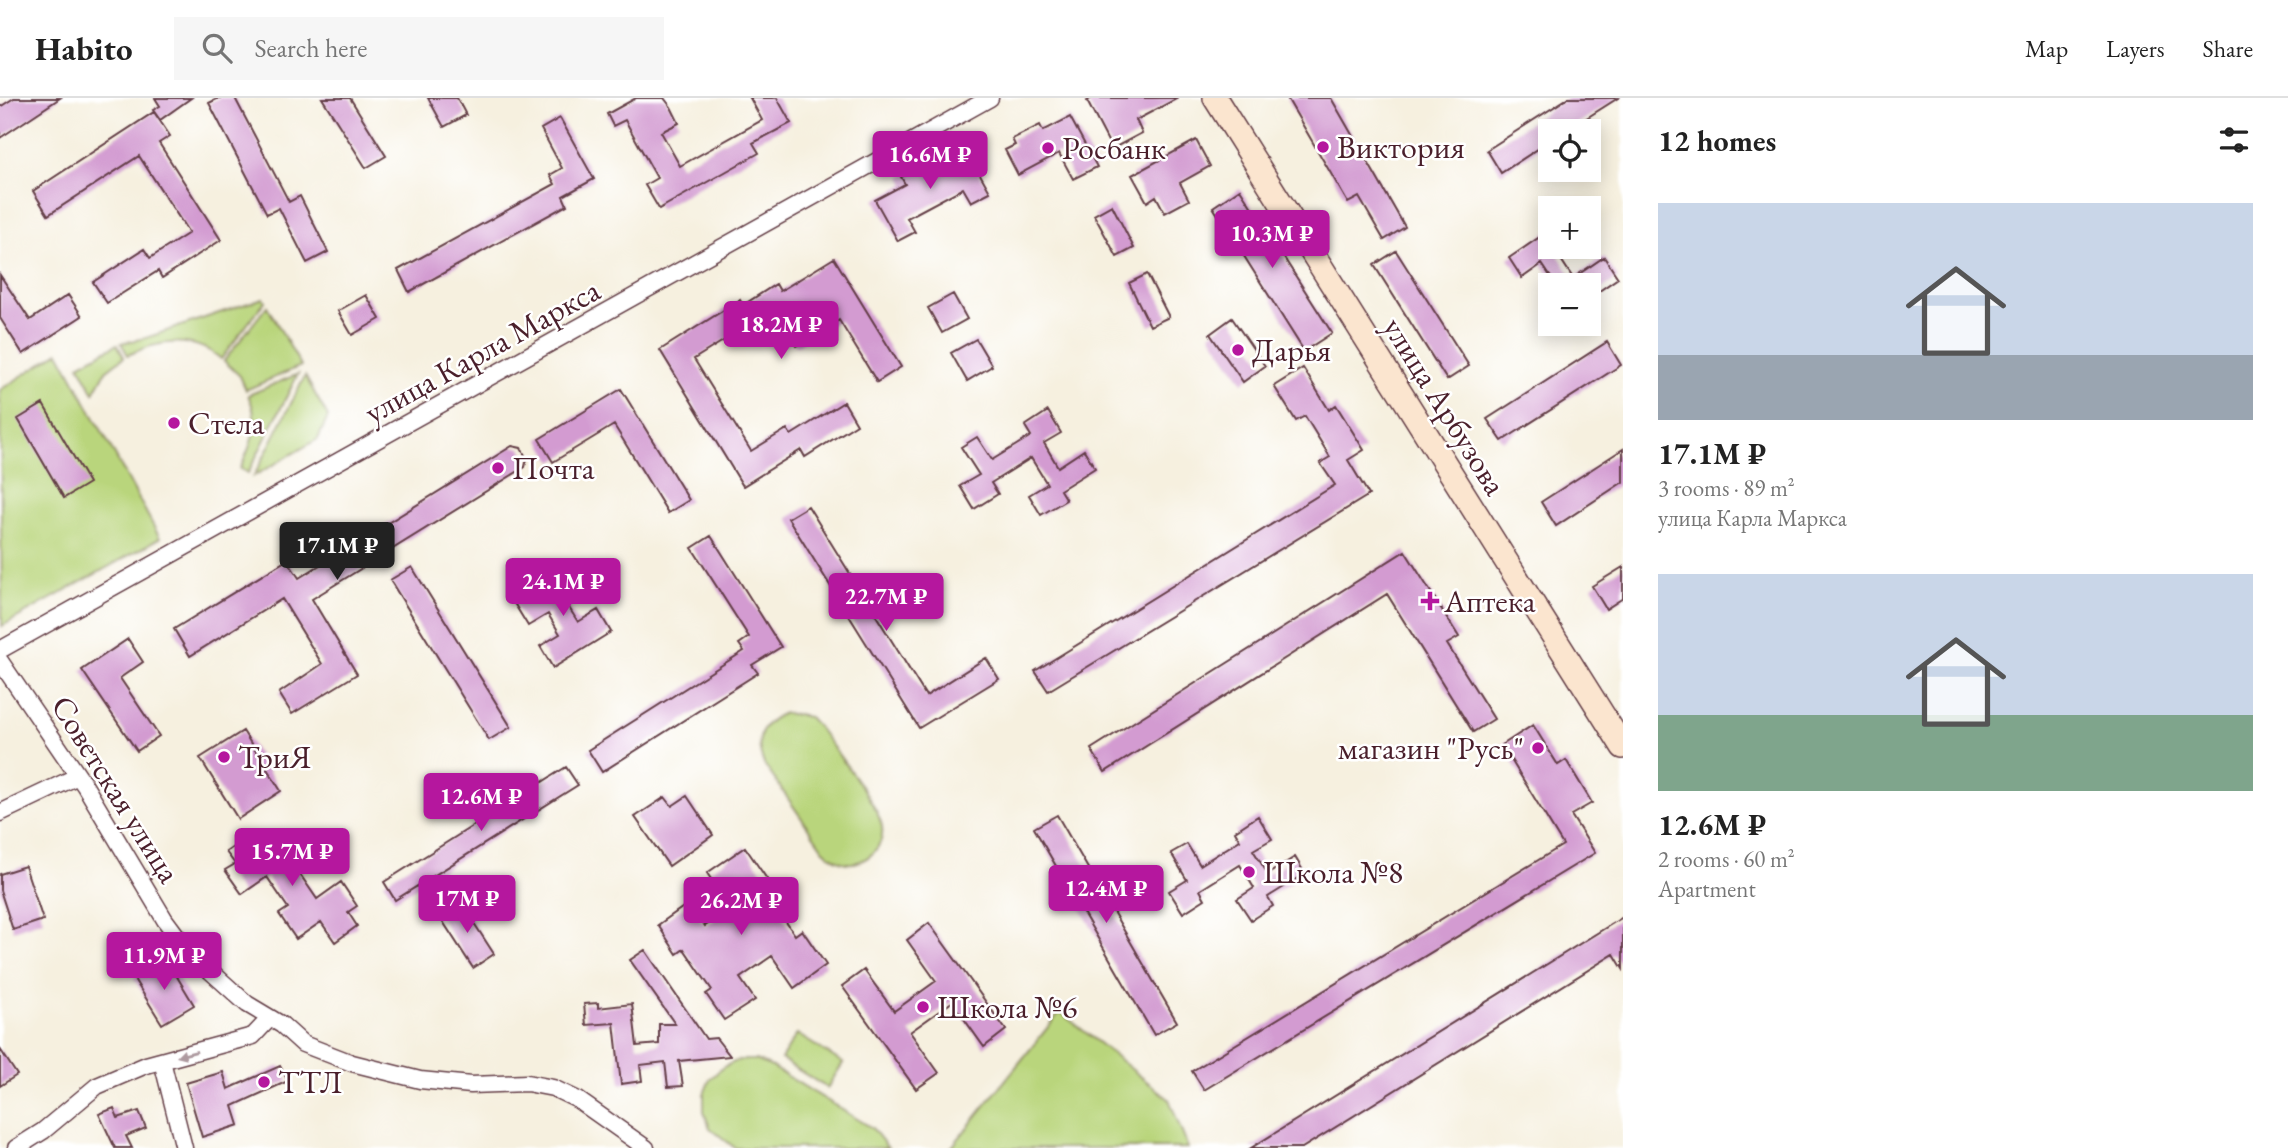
<!DOCTYPE html>
<meta charset="utf-8">
<style>
:root{--surface:#fff;--page:#f6f6f6;--text:#222;--muted:#767676;--line:#e0e0e0;--accent:#b5179e}
body{margin:0;font-family:"EB Garamond",serif;background:var(--page);color:var(--text);height:100vh;display:flex;flex-direction:column;font-size:26px;white-space:nowrap}
*{box-sizing:border-box;margin:0}
p{font-size:23px;color:var(--muted)}
.icon{flex:none;width:38px;height:38px;fill:none;stroke:currentColor;stroke-width:2;stroke-linecap:round;stroke-linejoin:round}
.map{position:relative;flex:1;overflow:hidden}
.sheet{display:flex;flex-direction:column;background:var(--surface);width:665px}
.sheet>*{flex:none}
.tools{position:absolute;left:1538px;top:21px;display:grid;gap:14px}
.tools a{display:grid;place-items:center;width:63px;height:63px;border-radius:0px;background:var(--surface);box-shadow:0 4px 18px #0003;font-size:35px}
.price{position:absolute;translate:-50% -60px;padding:0 16px;border-radius:7px;background:var(--accent);color:#fff;font-size:23px;line-height:46px;filter:drop-shadow(0 2px 4px #0008)}
.price::after{content:'';position:absolute;left:50%;top:42px;width:21px;height:16px;margin-left:-10px;background:inherit;clip-path:polygon(0 0,100% 0,50% 100%)}
.price.current{background:#222;color:#fff}
ul{padding:0;list-style:none}
li{display:grid;align-content:center;gap:14px;height:371px;padding:0 35px}
li span{display:grid;place-items:center;height:217px;border-radius:0px;color:#555}
li>.icon{margin-inline-start:auto}
span .icon{width:126px;height:126px;fill:#fffc;stroke-width:1}
li b{font-size:30px}
h2{display:flex;justify-content:space-between;align-items:center;height:84px;padding:0 35px;font-size:30px}
header{display:flex;align-items:center;gap:42px;box-sizing:border-box;height:98px;padding:0 35px;background:var(--surface);border-bottom:2px solid var(--line)}
header strong{font-size:33px}
nav{display:flex;gap:38px;margin-inline-start:auto;font-size:24px}
.search{width:490px;height:63px;background:var(--page);display:flex;align-items:center;gap:18px;box-sizing:border-box;padding:0 24px;border-radius:0px;color:var(--muted);font-size:26px}
main{display:flex;flex:1;min-height:0}
.map>svg:first-child{display:block}
.green{fill:#b9d57b;stroke:#827a53;stroke-width:2}
.building{fill:#d39bd1}
.lines{fill:none;stroke-linecap:round;stroke-linejoin:round}
.street-casing{stroke:#643e46;stroke-width:19}
.secondary-casing{stroke:#643e46;stroke-width:26}
.street{stroke:#fff;stroke-width:16}
.secondary{stroke:#fbe5cf;stroke-width:23}
.oneway{fill:#ae9aa0}
.poi-dot{fill:#b5179e;stroke:#fff;stroke-width:2.5}
.labels{text-anchor:middle;dominant-baseline:central;stroke-width:5;stroke-linejoin:round;paint-order:stroke}
.poi-label{font-size:32px;fill:#4a1f2b;stroke:#fff;text-anchor:start}
.street-label{font-size:32px;fill:#4a1f2b;stroke:#fff}
</style>
<header>
<strong>Habito</strong>
<div class="search"><svg class="icon" aria-label="search" viewBox="0 0 24 24"><circle cx="10" cy="10" r="6"/><path d="M15 15l6 6"/></svg>Search here</div>
<nav><a>Map</a><a>Layers</a><a>Share</a></nav>
</header>
<main>
<div class="map">
<svg width="1623" height="1050" viewBox="0 0 1623 1050">
<rect width="100%" height="100%" fill="#fff"/>
<filter id="ink" filterUnits="userSpaceOnUse"><feTurbulence type="fractalNoise" baseFrequency=".0143" numOctaves="2"/><feDisplacementMap in="SourceGraphic" scale="14" xChannelSelector="R" yChannelSelector="G"/><feConvolveMatrix kernelMatrix="1 2 1 2 8 2 1 2 1" color-interpolation-filters="sRGB"/></filter>
<filter id="wash" filterUnits="userSpaceOnUse"><feTurbulence type="fractalNoise" baseFrequency=".00686" numOctaves="4" result="noise"/><feDisplacementMap in="SourceGraphic" scale="28" xChannelSelector="R" yChannelSelector="G"/><feGaussianBlur stdDeviation="1.57" result="paint"/><feColorMatrix in="noise" values="0 0 0 0 0 0 0 0 0 0 0 0 0 0 0 0 0 1.4 0 .05"/><feComposite in="paint" operator="in"/></filter>
<g filter="url(#wash)">
<rect width="100%" height="100%" fill="#f6f0df"/>
<path class="green" d="M 263,200 L 265,203 L 221,261 C 193,237 158,243 128,257 L 121,245 L 146,240 Z
M 267,208 L 301,268 L 246,292 L 240,278 L 224,263 Z
M 117,246 L 124,259 L 106,273 L 94,295 L 79,267 Z
M 59,254 L 160,440 L 2,528 L 0,292 Z
M 298,276 L 248,375 L 240,371 C 252,346 261,323 248,297 Z
M 305,278 L 328,319 L 318,341 L 254,378 Z
M 784,615 L 809,619 L 818,629 C 833,650 879,707 882,729 C 884,744 875,757 861,763 C 846,769 834,762 823,751 L 764,666 C 754,642 760,625 784,615 Z
M 1060,914 L 1169,1001 L 1188,1050 L 951,1050 Z
M 797,936 L 843,965 L 827,990 L 781,961 Z
M 739,962 L 756,962 L 772,969 L 872,1030 L 888,1050 L 735,1050 L 710,1030 L 704,1014 L 704,996 L 710,981 L 723,969 Z"/>
<g id="blocks">
<path class="building" d="M 14,0 L 60,0 L 0,40 L 0,9 Z
M 155,0 L 191,0 L 160,22 L 153,12 L 160,8 Z
M 219,0 L 235,0 L 289,104 L 300,98 L 328,154 L 307,165 L 279,110 L 267,116 L 209,5 Z
M 322,0 L 350,0 L 386,58 L 366,70 Z
M 428,0 L 457,0 L 466,17 L 444,29 Z
M 636,0 L 664,0 L 671,9 L 679,25 L 661,34 L 680,68 L 762,22 L 750,0 L 777,0 L 791,25 L 753,45 L 759,55 L 659,111 L 645,87 L 657,80 L 625,22 L 613,28 L 607,16 Z
M 1092,0 L 1178,0 L 1136,22 L 1142,35 L 1112,51 L 1087,3 Z
M 1287,0 L 1331,0 L 1405,129 L 1384,142 L 1359,99 L 1348,105 Z
M 1568,0 L 1618,0 L 1566,33 L 1550,33 L 1550,43 L 1501,75 L 1487,52 Z
M 154,14 L 170,38 L 159,45 L 221,142 L 162,180 L 158,173 L 107,205 L 93,184 L 144,151 L 150,160 L 189,135 L 139,58 L 48,117 L 33,93 Z
M 1070,19 L 1097,69 L 1073,81 L 1059,55 L 1018,77 L 1005,52 L 1015,47 L 1012,41 L 1040,27 L 1043,33 Z
M 560,20 L 594,81 L 563,98 L 567,107 L 409,194 L 398,172 L 555,86 L 550,77 L 562,70 L 541,31 Z
M 1196,42 L 1210,68 L 1180,85 L 1189,102 L 1165,115 L 1156,98 L 1147,104 L 1132,77 Z
M 967,53 L 990,94 L 971,104 L 963,90 L 907,120 L 915,134 L 898,143 L 875,102 L 905,86 L 901,79 L 934,61 L 938,69 Z
M 1240,91 L 1332,235 L 1304,253 L 1213,109 Z
M 1112,107 L 1134,150 L 1117,159 L 1094,117 Z
M 1550,132 L 1550,149 L 1571,149 L 1558,157 L 1573,180 L 1604,159 L 1618,180 L 1589,200 L 1589,187 L 1556,187 L 1542,166 L 1522,180 L 1509,160 Z
M 1396,153 L 1469,268 L 1447,282 L 1374,167 Z
M 834,160 L 901,269 L 877,284 L 839,222 L 796,248 L 792,242 L 781,249 L 762,219 L 694,261 L 751,353 L 787,331 L 791,337 L 844,304 L 857,326 L 805,359 L 801,352 L 743,388 L 660,252 L 740,202 L 743,207 L 776,186 L 780,193 Z
M 1147,176 L 1169,219 L 1150,228 L 1129,185 Z
M 0,177 L 30,222 L 68,197 L 82,218 L 23,256 L 0,220 Z
M 953,196 L 967,221 L 942,235 L 928,210 Z
M 366,197 L 380,221 L 352,237 L 338,213 Z
M 1232,220 L 1265,268 L 1243,284 L 1210,236 Z
M 976,241 L 992,268 L 967,283 L 951,255 Z
M 1607,244 L 1621,267 L 1502,343 L 1487,321 Z
M 1303,270 L 1329,312 L 1336,307 L 1364,352 L 1348,362 L 1369,397 L 1048,593 L 1035,573 L 1335,387 L 1320,365 L 1330,359 L 1305,318 L 1296,323 L 1274,288 Z
M 621,291 L 689,402 L 668,415 L 614,327 L 553,364 L 539,341 Z
M 43,306 L 89,385 L 64,400 L 18,321 Z
M 1048,313 L 1061,335 L 1044,345 L 1058,369 L 1084,352 L 1095,370 L 1060,392 L 1066,402 L 1041,417 L 1029,397 L 1047,386 L 1031,360 L 991,385 L 998,396 L 974,411 L 960,388 L 979,377 L 961,349 L 977,339 L 992,362 L 1031,338 L 1025,328 Z
M 512,348 L 521,350 L 527,361 L 525,369 L 312,501 L 357,576 L 292,616 L 279,595 L 322,566 L 282,501 L 190,558 L 174,531 L 287,462 L 299,480 Z
M 1623,351 L 1623,384 L 1556,428 L 1541,404 Z
M 808,408 L 926,598 L 986,560 L 999,581 L 919,630 L 788,420 Z
M 711,438 L 781,549 L 752,567 L 758,575 L 602,674 L 588,652 L 744,553 L 739,546 L 749,539 L 692,450 Z
M 1405,453 L 1459,539 L 1447,546 L 1494,621 L 1473,634 L 1387,496 L 1105,674 L 1091,651 Z
M 412,469 L 511,629 L 489,642 L 390,482 Z
M 1623,469 L 1623,500 L 1606,511 L 1592,488 Z
M 572,470 L 586,493 L 566,505 L 578,524 L 598,512 L 611,534 L 553,570 L 540,548 L 560,536 L 548,516 L 528,528 L 514,505 Z
M 128,541 L 143,564 L 120,580 L 159,638 L 137,653 L 82,572 Z
M 1533,627 L 1558,667 L 1566,662 L 1592,705 L 1571,717 L 1595,755 L 1204,992 L 1192,973 L 1563,747 L 1502,647 Z
M 243,633 L 281,693 L 238,721 L 200,660 Z
M 566,669 L 578,687 L 395,802 L 384,784 Z
M 687,698 L 713,737 L 669,768 L 635,719 L 665,699 L 672,708 Z
M 1057,717 L 1177,924 L 1154,937 L 1034,730 Z
M 1258,718 L 1272,741 L 1253,752 L 1268,776 L 1295,759 L 1305,776 L 1268,799 L 1273,808 L 1251,822 L 1237,801 L 1254,790 L 1240,767 L 1200,792 L 1205,801 L 1183,815 L 1169,793 L 1187,782 L 1171,755 L 1187,746 L 1200,767 L 1240,742 L 1235,733 Z
M 251,737 L 264,757 L 289,740 L 304,763 L 295,769 L 317,801 L 341,784 L 357,808 L 348,814 L 357,828 L 335,844 L 321,824 L 296,841 L 279,816 L 288,810 L 267,779 L 242,796 L 225,772 L 235,766 L 226,754 Z
M 745,749 L 769,784 L 762,789 L 795,837 L 802,832 L 826,867 L 794,890 L 772,858 L 740,880 L 755,902 L 724,922 L 706,896 L 712,892 L 684,851 L 677,856 L 658,827 L 689,805 L 705,828 L 737,806 L 725,789 L 719,793 L 707,775 Z
M 25,768 L 43,822 L 13,832 L 0,792 L 0,776 Z
M 461,805 L 494,856 L 473,870 L 440,819 Z
M 1623,819 L 1623,871 L 1614,856 L 1302,1050 L 1251,1050 Z
M 929,825 L 1006,932 L 984,949 L 952,904 L 910,934 L 939,975 L 916,991 L 842,888 L 864,872 L 894,913 L 936,883 L 907,842 Z
M 645,852 L 706,941 L 716,940 L 730,958 L 679,963 L 683,988 L 668,989 L 665,964 L 640,967 L 642,983 L 621,986 L 614,925 L 586,927 L 584,906 L 598,905 L 598,910 L 632,906 L 637,948 L 659,946 L 659,926 L 675,926 L 630,862 Z
M 167,862 L 194,907 L 162,926 L 134,881 Z
M 0,951 L 17,977 L 0,988 Z
M 280,968 L 288,983 L 233,1008 L 239,1027 L 202,1039 L 186,985 L 223,974 L 228,991 Z
M 114,1010 L 118,1020 L 139,1013 L 146,1030 L 126,1038 L 132,1050 L 115,1050 L 99,1016 Z"/>
</g>
</g>
<g filter="url(#ink)">
<use href="#blocks" fill-opacity="0" stroke="#643e46" stroke-width="2"/>
<g class="lines">
<defs>
<path id="street" d="M 0,552 L 990,0
M 0,563 L 85,688 L 165,822 L 188,853 L 247,906 L 282,927 L 303,946 L 352,965 L 420,982 L 471,987 L 527,985 L 553,990 L 578,1002 L 646,1050
M 0,715 L 78,678
M 162,963 L 184,1050
M 16,1050 L 43,1033 L 97,988 L 146,967 L 253,938 L 270,920"/>
<path id="secondary" d="M 1215,0 L 1623,649"/>
</defs>
<use href="#street" class="street-casing"/>
<use href="#secondary" class="secondary-casing"/>
<use href="#street" class="street"/>
<use href="#secondary" class="secondary"/>
</g>
<defs><path id="oneway-solid" d="M-6-.8H1V-3.2L6.5 0L1 3.2V.8H-6Z" transform="scale(1.75)"/></defs>
<use class="oneway" href="#oneway-solid" transform="translate(187 956) rotate(165)"/>
</g>
<g class="poi-dot">
<circle cx="1323" cy="49" r="7"/>
<circle cx="1048" cy="50" r="7"/>
<circle cx="1238" cy="252" r="7"/>
<circle cx="174" cy="325" r="7"/>
<circle cx="498" cy="370" r="7"/>
<path d="M1426.5 492.5h7v7h7v7h-7v7h-7v-7h-7v-7h7z"/>
<circle cx="1538" cy="650" r="7"/>
<circle cx="224" cy="659" r="7"/>
<circle cx="1249" cy="774" r="7"/>
<circle cx="923" cy="909" r="7"/>
<circle cx="264" cy="984" r="7"/>
</g>
<g class="labels">
<g class="poi-label">
<text x="1337" y="49">Виктория</text>
<text x="1062" y="50">Росбанк</text>
<text x="1252" y="252">Дарья</text>
<text x="188" y="325">Стела</text>
<text x="512" y="370">Почта</text>
<text x="1444" y="503">Аптека</text>
<text x="1524" y="650" text-anchor="end">магазин "Русь"</text>
<text x="238" y="659">ТриЯ</text>
<text x="1263" y="774">Школа №8</text>
<text x="937" y="909">Школа №6</text>
<text x="278" y="984">ТТЛ</text>
</g>
<g class="street-label">
<text transform="translate(482 253) rotate(-29)">улица Карла Маркса</text>
<text transform="translate(1445 308) rotate(58)">улица Арбузова</text>
<text transform="translate(116 691) rotate(58)">Советская улица</text>
</g>
</g>
</svg>
<div class="tools">
<a><svg class="icon" aria-label="locate" viewBox="0 0 24 24"><circle cx="12" cy="12" r="6"/><path d="M12 2v4M12 18v4M2 12h4M18 12h4"/></svg></a>
<a>+</a>
<a>−</a>
</div>
<b class="price" style="left:930px;top:93px">16.6M ₽</b>
<b class="price" style="left:1272px;top:172px">10.3M ₽</b>
<b class="price" style="left:781px;top:263px">18.2M ₽</b>
<b class="price current" style="left:337px;top:484px">17.1M ₽</b>
<b class="price" style="left:563px;top:520px">24.1M ₽</b>
<b class="price" style="left:886px;top:535px">22.7M ₽</b>
<b class="price" style="left:481px;top:735px">12.6M ₽</b>
<b class="price" style="left:292px;top:790px">15.7M ₽</b>
<b class="price" style="left:1106px;top:827px">12.4M ₽</b>
<b class="price" style="left:467px;top:837px">17M ₽</b>
<b class="price" style="left:741px;top:839px">26.2M ₽</b>
<b class="price" style="left:164px;top:894px">11.9M ₽</b>
</div>
<section class="sheet">
<h2>12 homes<svg class="icon" aria-label="filters" viewBox="0 0 24 24"><path d="M4 7h16M4 17h16"/><circle cx="9" cy="7" r="2"/><circle cx="15" cy="17" r="2"/></svg></h2>
<ul>
<li><span style="background:linear-gradient(#c9d6e8 70%,#9aa5b1 0)"><svg class="icon" aria-label="home" viewBox="0 0 24 24"><path d="M3 11l9-7 9 7M6 9v11h12V9"/></svg></span><div><b>17.1M ₽</b><p>3 rooms · 89 m²</p><p>улица Карла Маркса</p></div></li>
<li><span style="background:linear-gradient(#c9d6e8 65%,#7fa58c 0)"><svg class="icon" aria-label="home" viewBox="0 0 24 24"><path d="M3 11l9-7 9 7M6 9v11h12V9"/></svg></span><div><b>12.6M ₽</b><p>2 rooms · 60 m²</p><p>Apartment</p></div></li>
</ul>
</section>
</main>
